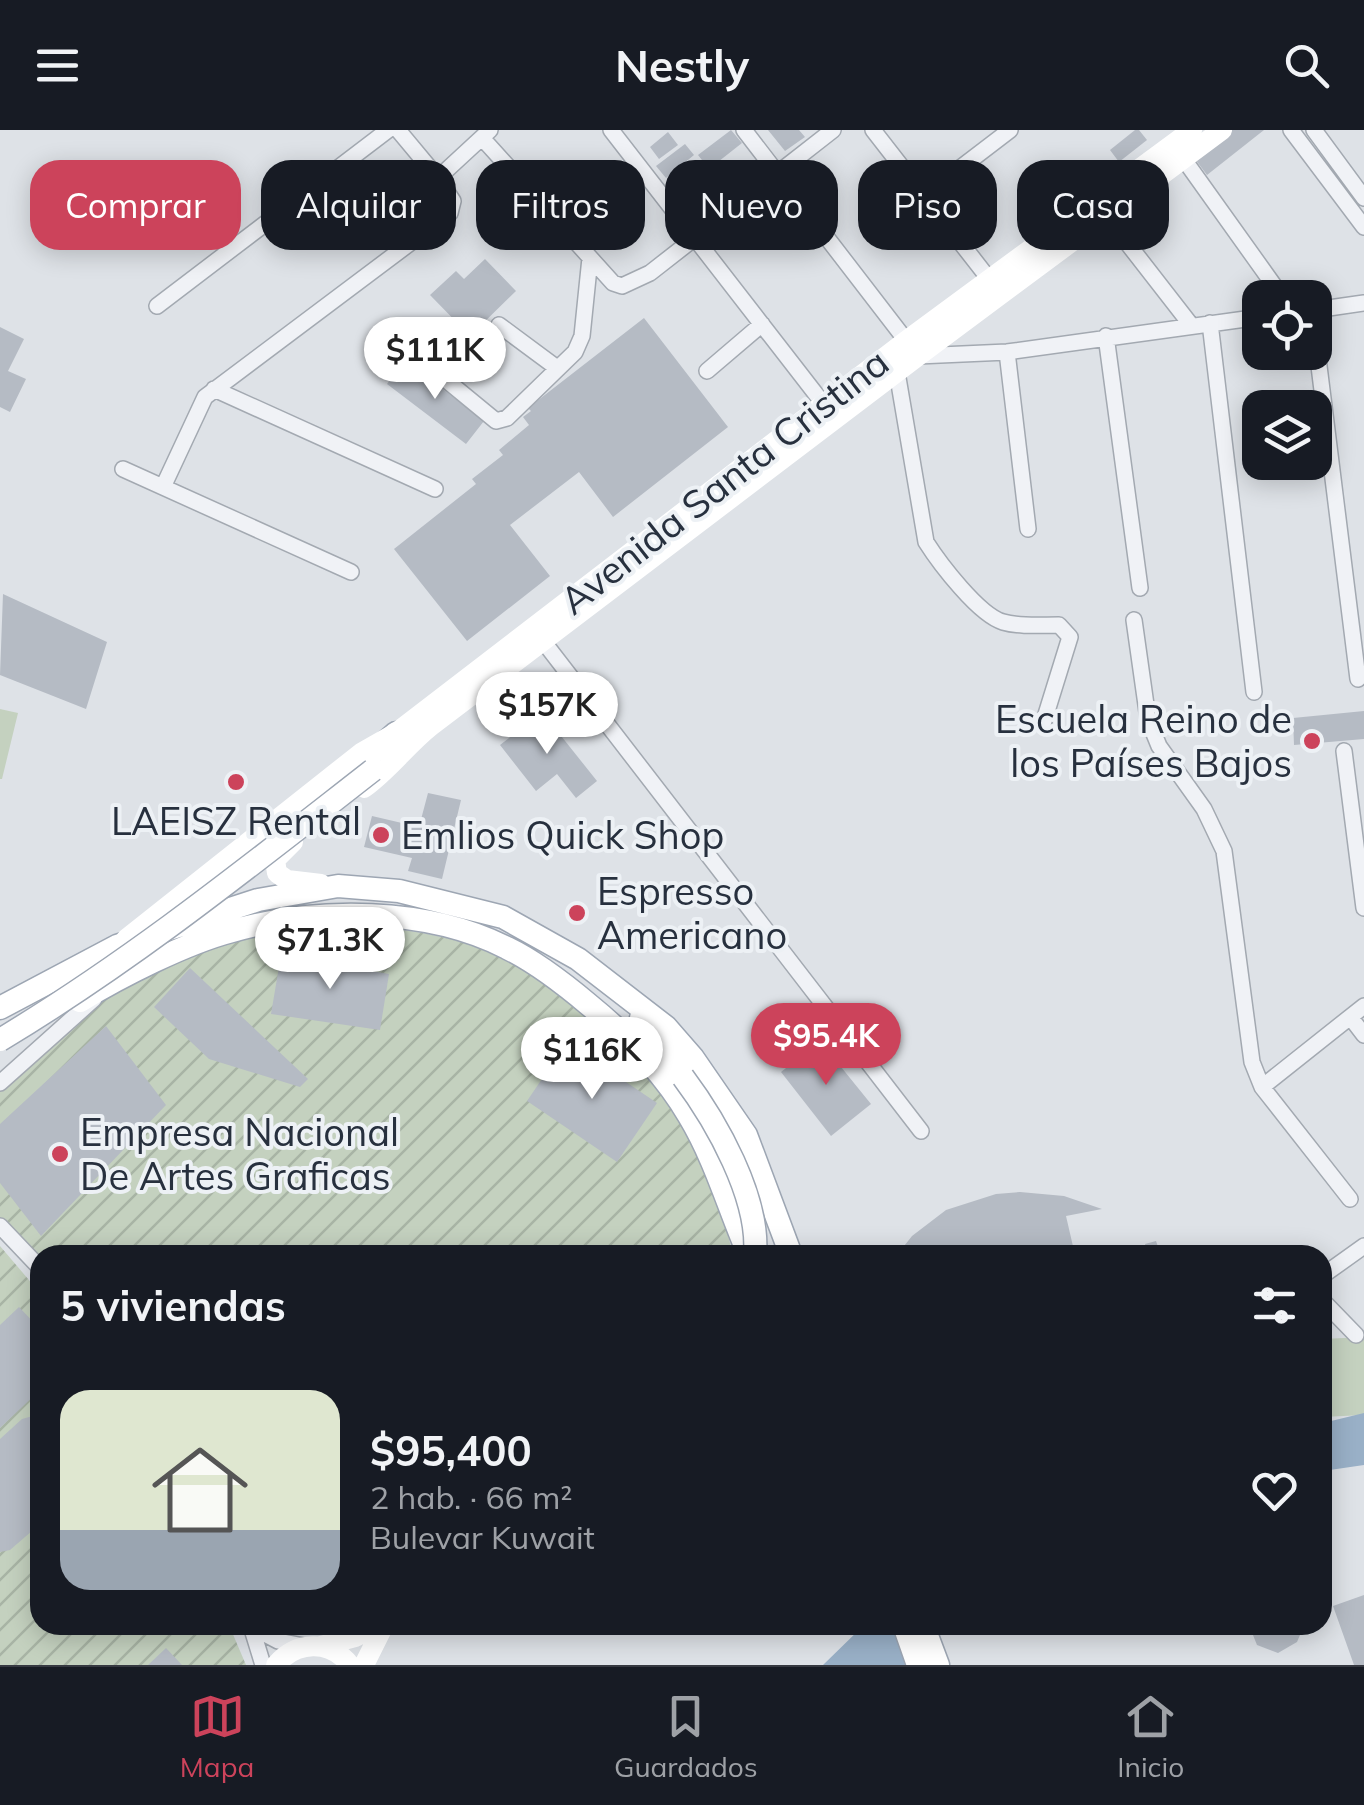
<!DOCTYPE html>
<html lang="es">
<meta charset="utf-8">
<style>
:root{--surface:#171b24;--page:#20242c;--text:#f1f3f6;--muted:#9ea1a6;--line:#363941;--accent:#cc435b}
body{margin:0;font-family:Mulish,sans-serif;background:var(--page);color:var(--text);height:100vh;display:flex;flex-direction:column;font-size:38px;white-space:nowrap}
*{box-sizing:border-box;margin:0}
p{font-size:32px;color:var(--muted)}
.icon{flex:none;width:55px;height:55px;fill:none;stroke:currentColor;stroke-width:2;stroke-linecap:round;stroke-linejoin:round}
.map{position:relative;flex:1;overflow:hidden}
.panel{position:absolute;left:30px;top:1115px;width:1302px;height:390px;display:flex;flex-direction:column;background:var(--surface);border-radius:30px;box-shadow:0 5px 25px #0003}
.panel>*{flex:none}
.top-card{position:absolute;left:30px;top:30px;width:1305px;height:90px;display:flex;gap:20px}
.buttons{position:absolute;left:1242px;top:150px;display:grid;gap:20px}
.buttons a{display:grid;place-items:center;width:90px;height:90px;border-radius:20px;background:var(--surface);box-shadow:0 5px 25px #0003;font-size:50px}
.price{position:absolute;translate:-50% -85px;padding:0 22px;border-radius:35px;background:#fff;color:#222;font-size:32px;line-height:65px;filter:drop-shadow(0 2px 5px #0008)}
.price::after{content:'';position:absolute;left:50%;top:60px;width:30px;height:22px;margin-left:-15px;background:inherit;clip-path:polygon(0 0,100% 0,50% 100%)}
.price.active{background:var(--accent);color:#fff}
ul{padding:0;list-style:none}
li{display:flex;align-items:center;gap:30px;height:250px;padding:0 30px}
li+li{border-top:2px solid var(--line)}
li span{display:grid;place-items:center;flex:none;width:280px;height:200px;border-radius:30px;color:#555}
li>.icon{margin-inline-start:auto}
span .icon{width:120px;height:120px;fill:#fffc;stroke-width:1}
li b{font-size:42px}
h2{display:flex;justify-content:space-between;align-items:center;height:120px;padding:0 30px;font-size:42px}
.pill{padding:0 35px;border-radius:30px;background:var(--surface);box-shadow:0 5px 25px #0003;font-size:35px;line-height:90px}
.pill.active{background:var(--accent);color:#fff}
header{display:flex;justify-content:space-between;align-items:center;height:130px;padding:0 30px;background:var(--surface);font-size:45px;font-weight:700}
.dock{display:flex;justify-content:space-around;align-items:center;height:140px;border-top:2px solid var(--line);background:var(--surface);font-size:28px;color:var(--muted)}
.dock a{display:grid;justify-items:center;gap:5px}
.dock .active{color:var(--accent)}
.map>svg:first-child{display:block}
.grass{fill:#c4d1bf}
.garden{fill:url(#garden-furrows)}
.water{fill:#99b0c7}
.building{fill:#b5bbc4}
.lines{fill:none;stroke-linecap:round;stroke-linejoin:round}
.street-casing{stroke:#a3a9b1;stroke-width:18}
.primary-casing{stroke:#9da6b3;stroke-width:25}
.street{stroke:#f0f2f6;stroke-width:15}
.secondary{stroke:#fff;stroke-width:20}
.primary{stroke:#fff;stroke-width:22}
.primary-bridge-casing{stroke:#9da6b3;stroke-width:25;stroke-linecap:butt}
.primary-bridge{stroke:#fff;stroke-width:22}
.poi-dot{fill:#cc435b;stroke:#edf1f5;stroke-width:4}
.labels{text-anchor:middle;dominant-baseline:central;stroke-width:8;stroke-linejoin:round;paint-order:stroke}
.street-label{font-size:38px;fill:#27303e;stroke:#edf1f5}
.poi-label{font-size:38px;fill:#27303e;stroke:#edf1f5;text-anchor:start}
</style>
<header><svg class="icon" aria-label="menu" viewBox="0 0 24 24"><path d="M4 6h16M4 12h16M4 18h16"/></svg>Nestly<svg class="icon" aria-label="search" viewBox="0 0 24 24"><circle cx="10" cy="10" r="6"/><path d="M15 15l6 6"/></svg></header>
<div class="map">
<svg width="1364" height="1535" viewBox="0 0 1364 1535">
<defs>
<pattern id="garden-furrows" width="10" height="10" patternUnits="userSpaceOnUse" patternTransform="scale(2.5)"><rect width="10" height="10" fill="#c4d1bf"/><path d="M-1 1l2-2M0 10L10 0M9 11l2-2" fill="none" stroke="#a8b4a5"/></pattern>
</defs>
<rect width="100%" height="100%" fill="#dee2e7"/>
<path class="grass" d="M 0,579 L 18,583 L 2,649 L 0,649 Z
M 1364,1207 L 1364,1285 L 1323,1287 L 1323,1209 Z"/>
<path class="garden" d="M 362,794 C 399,800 440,803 475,817 C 563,851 643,929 691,1009 C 707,1037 726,1093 733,1125 L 40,1125 L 40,1129 L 0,1088 L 0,960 L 116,854 L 227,810 L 291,796 Z
M 0,1116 L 40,1163 L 40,1495 L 229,1495 L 246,1535 L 0,1535 Z"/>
<path class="water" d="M 1364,1283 L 1364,1335 L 1323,1341 L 1323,1293 Z
M 864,1495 L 947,1495 L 911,1535 L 823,1535 Z"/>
<path class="building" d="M 731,0 L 742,13 L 709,39 L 698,25 Z
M 768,0 L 799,0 L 805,7 L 785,21 Z
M 1135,0 L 1139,0 L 1147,10 L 1119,32 L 1110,20 Z
M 1232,0 L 1264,0 L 1207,45 L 1195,29 Z
M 668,2 L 678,15 L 659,29 L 650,17 Z
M 685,14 L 694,25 L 666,48 L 656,36 Z
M 741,38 L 754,54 L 732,71 L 720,55 Z
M 710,43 L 717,53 L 688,76 L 682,66 Z
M 485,129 L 516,161 L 470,206 L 430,165 L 456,141 L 464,149 Z
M 644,188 L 728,297 L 613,387 L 579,342 L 510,395 L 550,446 L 467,511 L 394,419 L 476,354 L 472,349 L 503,325 L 499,320 L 529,295 L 523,287 L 531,281 L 528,278 Z
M 0,197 L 24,209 L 8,241 L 26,249 L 10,282 L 0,277 Z
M 405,230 L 484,291 L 466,314 L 387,254 Z
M 3,464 L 107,512 L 86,579 L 0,545 Z
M 1364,581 L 1364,609 L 1294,615 L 1293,588 Z
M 542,582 L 597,651 L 576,668 L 557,644 L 536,661 L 500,615 Z
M 428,663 L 461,670 L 442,749 L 408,741 L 412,728 L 364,717 L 372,686 L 419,697 Z
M 333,818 L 341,822 L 342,836 L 389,844 L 380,900 L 271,884 L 281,825 L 320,832 L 322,824 Z
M 190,838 L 308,949 L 300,957 L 209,929 L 154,877 Z
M 106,896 L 166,975 L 41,1106 L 0,1053 L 0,994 Z
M 820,911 L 871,974 L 831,1006 L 781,942 Z
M 567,912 L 657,973 L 617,1032 L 527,971 Z
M 1020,1062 L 1064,1066 L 1102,1079 L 1066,1086 L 1075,1125 L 934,1125 L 932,1118 L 897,1125 L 912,1106 L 946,1080 L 996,1064 Z
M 1156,1111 L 1161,1125 L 1148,1125 L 1145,1114 Z
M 1132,1116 L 1134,1125 L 1101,1125 L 1101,1123 Z
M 19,1177 L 40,1199 L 40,1260 L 0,1298 L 0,1195 Z
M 40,1284 L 40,1394 L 10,1420 L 0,1422 L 0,1309 L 22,1289 Z
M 1364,1465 L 1364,1535 L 1354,1535 L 1333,1476 Z
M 1249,1495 L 1302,1495 L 1303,1498 L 1297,1512 L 1278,1523 L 1257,1515 Z
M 166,1518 L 182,1535 L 148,1535 Z"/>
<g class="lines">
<defs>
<path id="street" d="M 398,0 L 438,48
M 611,0 L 829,281
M 744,0 L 918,226 L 1007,222 L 1260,187
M 873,0 L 989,149
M 1291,0 L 1364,97
M 1314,0 L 1364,68
M 483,9 L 613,153 L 622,156 L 650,143 L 833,0
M 1178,21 L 1283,168
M 925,65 L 1010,0
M 1100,78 L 1191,195
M 157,176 L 388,0
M 1315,180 L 1364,173
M 1210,193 L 1254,562
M 499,195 L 557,238
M 1315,204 L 1358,549
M 1106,206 L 1140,458
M 401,213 L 496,291 L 507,288 L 575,222 L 582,206 L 590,128
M 1007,222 L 1028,399
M 893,236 L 897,242 L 926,412 C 940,434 979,485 1003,492 C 1020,497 1041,495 1059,495 L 1070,507 L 1043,594
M 707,241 L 762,194
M 214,259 L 435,359
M 123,339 L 351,442
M 163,357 L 205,267 L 450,83 L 453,71 L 438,48 L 490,0
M 1134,490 L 1148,589 L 1159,616 L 1204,679 L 1224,721 L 1252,932 L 1262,957 L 1350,1069
M 543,511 L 921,1001
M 1344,621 L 1364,778
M 1351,888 L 1364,905
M 0,953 L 94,869
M 1262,957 L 1364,876
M 0,1096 L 40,1138
M 1322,1146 L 1364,1116
M 1322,1170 L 1356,1205
M 248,1495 L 278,1511 L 304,1516
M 252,1499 L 263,1535"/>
<path id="primary" d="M 364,631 L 396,603
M 80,871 C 121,846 186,813 232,801 C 317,777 427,777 507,818 C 536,832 563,853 588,874 C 626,905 664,943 689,986 C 715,1029 729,1079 749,1125
M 0,878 L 117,816 L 258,770 L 338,756 L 399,761 L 503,787 L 578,829 L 666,897 L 693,928 L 746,1005 L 791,1125
M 641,888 L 683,947
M 904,1495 L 918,1535
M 923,1495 L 938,1535"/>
</defs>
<use href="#street" class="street-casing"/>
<use href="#primary" class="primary-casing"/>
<use href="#street" class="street"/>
<path class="secondary" d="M 364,658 C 389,640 407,615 431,596 L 918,226 L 1222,0
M 293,712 L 275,730 L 277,743 L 287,750 L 321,754
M 126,809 L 361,623 L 396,603 L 906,211 L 1192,0
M 321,1516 L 355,1507 L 379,1495
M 276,1535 C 296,1511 330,1509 350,1535
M 364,1535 L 384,1495"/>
<use href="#primary" class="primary"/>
<defs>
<path id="primary-bridge" d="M 0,910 C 132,831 251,735 373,640
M 683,947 C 716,991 760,1068 755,1125"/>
</defs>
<use href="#primary-bridge" class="primary-bridge-casing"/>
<use href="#primary-bridge" class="primary-bridge"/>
</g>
<g class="poi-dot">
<circle cx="1312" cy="611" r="10"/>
<circle cx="236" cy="652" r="10"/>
<circle cx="381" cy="705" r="10"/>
<circle cx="577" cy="783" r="10"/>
<circle cx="60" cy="1024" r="10"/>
</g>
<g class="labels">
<g class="street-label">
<text transform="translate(724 351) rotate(-38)">Avenida Santa Cristina</text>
</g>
<g class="poi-label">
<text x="1292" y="589" text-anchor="end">Escuela Reino de<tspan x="1292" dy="44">los Países Bajos</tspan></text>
<text x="236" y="691" text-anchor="middle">LAEISZ Rental</text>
<text x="401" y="705">Emlios Quick Shop</text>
<text x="597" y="761">Espresso<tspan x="597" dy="44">Americano</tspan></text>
<text x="80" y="1002">Empresa Nacional<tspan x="80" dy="44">De Artes Graficas</tspan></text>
</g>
</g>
</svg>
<div class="buttons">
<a><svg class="icon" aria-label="locate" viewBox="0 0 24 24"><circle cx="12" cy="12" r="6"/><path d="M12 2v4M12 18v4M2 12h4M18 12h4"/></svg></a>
<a><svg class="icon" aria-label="layers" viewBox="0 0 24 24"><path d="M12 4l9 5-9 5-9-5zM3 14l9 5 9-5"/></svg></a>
</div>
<b class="price" style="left:435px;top:272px">$111K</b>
<b class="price" style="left:547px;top:627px">$157K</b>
<b class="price" style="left:330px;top:862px">$71.3K</b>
<b class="price active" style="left:826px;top:958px">$95.4K</b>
<b class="price" style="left:592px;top:972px">$116K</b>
<div class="top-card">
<a class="pill active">Comprar</a>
<a class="pill">Alquilar</a>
<a class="pill">Filtros</a>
<a class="pill">Nuevo</a>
<a class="pill">Piso</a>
<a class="pill">Casa</a>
</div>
<section class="panel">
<h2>5 viviendas<svg class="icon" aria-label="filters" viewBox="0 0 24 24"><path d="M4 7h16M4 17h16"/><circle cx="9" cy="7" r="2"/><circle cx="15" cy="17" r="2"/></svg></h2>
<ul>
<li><span style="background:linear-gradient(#dfe7d0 70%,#9aa5b1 0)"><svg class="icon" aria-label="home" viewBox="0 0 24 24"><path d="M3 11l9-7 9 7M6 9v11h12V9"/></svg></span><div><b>$95,400</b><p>2 hab. · 66 m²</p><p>Bulevar Kuwait</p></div><svg class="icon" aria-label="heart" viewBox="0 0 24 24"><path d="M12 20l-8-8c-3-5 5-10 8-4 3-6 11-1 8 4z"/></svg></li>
</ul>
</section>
</div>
<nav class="dock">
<a class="active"><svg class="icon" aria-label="map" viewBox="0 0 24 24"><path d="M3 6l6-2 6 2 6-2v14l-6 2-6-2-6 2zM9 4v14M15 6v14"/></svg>Mapa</a>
<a><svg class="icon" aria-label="saved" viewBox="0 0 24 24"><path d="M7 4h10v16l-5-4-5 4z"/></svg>Guardados</a>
<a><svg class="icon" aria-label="home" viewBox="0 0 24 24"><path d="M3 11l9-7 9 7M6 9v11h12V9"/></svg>Inicio</a>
</nav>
